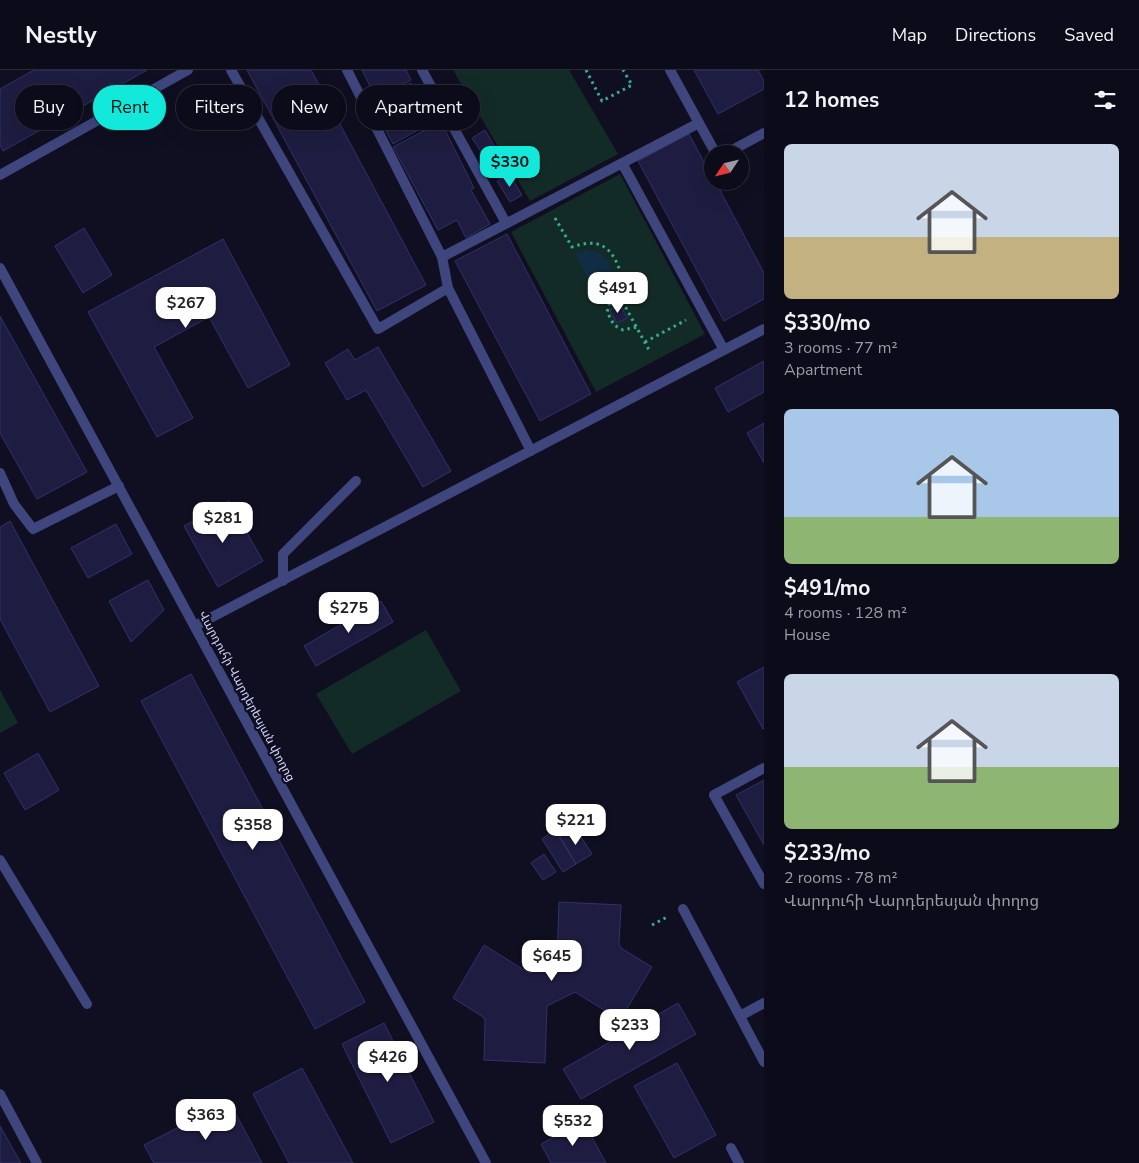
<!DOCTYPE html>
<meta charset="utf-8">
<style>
:root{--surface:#0b0b19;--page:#141422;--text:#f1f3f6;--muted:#9a9ba2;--line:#2b2b38;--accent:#12e9db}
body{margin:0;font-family:"Nunito Sans","Noto Sans Armenian",sans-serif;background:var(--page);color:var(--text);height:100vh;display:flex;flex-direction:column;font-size:19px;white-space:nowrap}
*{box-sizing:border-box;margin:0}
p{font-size:16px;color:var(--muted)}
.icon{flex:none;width:28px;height:28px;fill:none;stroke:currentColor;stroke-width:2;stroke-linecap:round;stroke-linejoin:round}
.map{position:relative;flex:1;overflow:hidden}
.panel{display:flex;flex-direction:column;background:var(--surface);width:375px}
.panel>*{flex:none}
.hud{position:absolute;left:15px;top:15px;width:475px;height:45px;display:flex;gap:10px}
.needle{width:32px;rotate:235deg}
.controls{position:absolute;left:704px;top:75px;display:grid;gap:10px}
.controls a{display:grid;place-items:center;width:45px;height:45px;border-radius:50%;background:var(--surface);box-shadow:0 5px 20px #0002,0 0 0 1px var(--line);font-size:25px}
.price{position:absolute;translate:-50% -42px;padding:0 11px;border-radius:10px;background:#fff;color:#222;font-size:16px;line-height:32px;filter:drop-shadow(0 1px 2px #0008)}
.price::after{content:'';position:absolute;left:50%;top:30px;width:15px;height:11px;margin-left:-8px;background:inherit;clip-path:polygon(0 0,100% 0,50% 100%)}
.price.selected{background:var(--accent);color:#111}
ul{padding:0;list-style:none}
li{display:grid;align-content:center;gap:10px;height:265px;padding:0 20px}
li span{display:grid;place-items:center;height:155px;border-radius:8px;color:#555}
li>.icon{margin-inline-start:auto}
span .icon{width:90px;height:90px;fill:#fffc;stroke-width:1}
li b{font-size:21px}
h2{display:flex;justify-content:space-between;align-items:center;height:60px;padding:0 20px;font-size:21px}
.pill{padding:0 18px;border-radius:22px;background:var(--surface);box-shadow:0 5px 20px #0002,0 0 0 1px var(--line);font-size:18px;line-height:45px}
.pill.selected{background:var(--accent);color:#111}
header{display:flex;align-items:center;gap:30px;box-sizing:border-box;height:70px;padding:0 25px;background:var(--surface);border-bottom:1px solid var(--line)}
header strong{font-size:24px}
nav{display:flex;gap:28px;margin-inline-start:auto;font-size:18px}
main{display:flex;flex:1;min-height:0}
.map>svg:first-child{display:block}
.green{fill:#132b26}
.water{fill:#112d43}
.building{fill:#1e1d41;stroke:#33306b}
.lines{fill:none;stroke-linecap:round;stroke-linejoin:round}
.path{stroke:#38ab91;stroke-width:3;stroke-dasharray:2.5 4;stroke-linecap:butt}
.lane{stroke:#3e467d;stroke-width:10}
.street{stroke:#3e467d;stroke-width:10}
.labels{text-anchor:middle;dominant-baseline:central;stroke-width:4.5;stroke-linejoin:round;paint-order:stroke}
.street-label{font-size:12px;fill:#d3d5fc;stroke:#0f0f21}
</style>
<header>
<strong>Nestly</strong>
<nav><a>Map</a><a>Directions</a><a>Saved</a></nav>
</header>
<main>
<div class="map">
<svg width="764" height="1093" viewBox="0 0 764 1093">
<rect width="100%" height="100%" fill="#0f0f21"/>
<path class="green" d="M 453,0 L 569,0 L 618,84 L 530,131 Z
M 620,104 L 705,264 L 596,322 L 511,162 Z
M 426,560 L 461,621 L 352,684 L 316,624 Z
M 0,620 L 18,653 L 0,663 Z"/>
<path class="water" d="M 584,180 C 613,180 620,208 597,224 L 575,184 Z"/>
<path class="building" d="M 34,0 L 147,0 L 3,81 L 0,75 L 0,19 Z
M 247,0 L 311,0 L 426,215 L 377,241 Z
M 362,0 L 406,0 L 411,10 L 376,28 Z
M 694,0 L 758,0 L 764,11 L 764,19 L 718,44 Z
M 411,13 L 420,31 L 398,43 L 388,25 Z
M 428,30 L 438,49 L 393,74 L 383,55 Z
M 441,52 L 474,118 L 471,120 L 490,154 L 466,168 L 457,150 L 438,160 L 393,77 Z
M 485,60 L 499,84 L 487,91 L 472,68 Z
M 689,64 L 712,107 L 712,111 L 715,111 L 764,203 L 764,229 L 724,251 L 638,91 Z
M 500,86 L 509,101 L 498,107 L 490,93 Z
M 509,104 L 522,125 L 510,132 L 497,111 Z
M 84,158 L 112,205 L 83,223 L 55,176 Z
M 507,164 L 591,324 L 540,351 L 455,191 Z
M 223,169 L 290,295 L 248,318 L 209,247 L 154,277 L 193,348 L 157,367 L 88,242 Z
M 620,235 L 627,248 L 617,253 L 610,240 Z
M 0,246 L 87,402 L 37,429 L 0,363 Z
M 378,277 L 451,401 L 423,417 L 366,320 L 347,330 L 325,293 L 348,279 L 355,290 Z
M 764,291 L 764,322 L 728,342 L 715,318 Z
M 764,353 L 764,393 L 747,363 Z
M 229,431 L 263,491 L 218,517 L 184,456 Z
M 10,451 L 99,616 L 50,642 L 0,549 L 0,457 Z
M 116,454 L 132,484 L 88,508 L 71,478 Z
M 148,510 L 164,540 L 131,572 L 109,531 Z
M 381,531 L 393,552 L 316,596 L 304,576 Z
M 764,597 L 764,658 L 763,659 L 737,612 Z
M 191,604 L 365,932 L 315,959 L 141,631 Z
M 38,683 L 59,720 L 25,740 L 4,703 Z
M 764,710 L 764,775 L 736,725 Z
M 575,758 L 592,784 L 576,794 L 560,767 Z
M 555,760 L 576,794 L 563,802 L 542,769 Z
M 544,784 L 556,802 L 543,810 L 531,793 Z
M 559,832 L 621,835 L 619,874 L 621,878 L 652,897 L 620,950 L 575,922 L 547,936 L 545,993 L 484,990 L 485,950 L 483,947 L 453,928 L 484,875 L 529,903 L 557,889 Z
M 678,933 L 696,964 L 581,1029 L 563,999 Z
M 384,953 L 434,1052 L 391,1073 L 342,974 Z
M 677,993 L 716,1065 L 674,1088 L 634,1016 Z
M 302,998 L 353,1093 L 289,1093 L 253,1024 Z
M 229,1031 L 262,1093 L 154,1093 L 144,1075 Z
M 583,1051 L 606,1093 L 551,1093 L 541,1074 Z
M 0,1056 L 21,1093 L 0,1093 Z"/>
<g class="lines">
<path class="path" d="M 586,0 L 602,31 L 632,15 L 623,0
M 555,148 L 572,177 C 598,168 611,175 620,201 L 614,216 L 649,280
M 618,223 L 610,232 L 607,242 L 614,255 L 623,260 L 637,257
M 645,272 L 686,250
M 652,855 L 667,847"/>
<path class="lane" d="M 231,0 L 378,259 L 448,218
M 347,0 L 442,187 L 448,218 L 531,381
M 422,0 L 506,153
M 670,0 L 716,84
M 725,84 L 764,63
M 622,93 L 724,280
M 0,105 L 188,0
M 442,187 L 699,53
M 0,403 L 14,434 L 33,459 L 119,416
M 283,511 L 283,484 L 356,411
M 195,556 L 764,259
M 764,698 L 714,725 L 764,814
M 0,790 L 87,934
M 683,839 L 764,992
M 740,946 L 764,933
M 0,1024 L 37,1093"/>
<path class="street" d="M 0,198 L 486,1093
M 731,1078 L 739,1093"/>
</g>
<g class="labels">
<g class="street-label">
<text transform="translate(247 626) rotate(62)">Վարդուհի Վարդերեսյան փողոց</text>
</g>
</g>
</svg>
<div class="controls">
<a><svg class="needle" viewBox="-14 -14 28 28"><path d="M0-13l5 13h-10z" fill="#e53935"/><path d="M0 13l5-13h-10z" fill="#9a9ba2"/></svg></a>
</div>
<b class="price selected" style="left:510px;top:118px">$330</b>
<b class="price" style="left:618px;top:244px">$491</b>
<b class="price" style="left:186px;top:259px">$267</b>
<b class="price" style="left:223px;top:474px">$281</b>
<b class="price" style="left:349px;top:564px">$275</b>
<b class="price" style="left:576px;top:776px">$221</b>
<b class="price" style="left:253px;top:781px">$358</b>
<b class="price" style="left:552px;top:912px">$645</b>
<b class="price" style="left:630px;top:981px">$233</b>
<b class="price" style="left:388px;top:1013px">$426</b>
<b class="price" style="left:206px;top:1071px">$363</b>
<b class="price" style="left:573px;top:1077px">$532</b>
<div class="hud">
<a class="pill">Buy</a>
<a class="pill selected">Rent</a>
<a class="pill">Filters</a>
<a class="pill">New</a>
<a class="pill">Apartment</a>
</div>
</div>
<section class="panel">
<h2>12 homes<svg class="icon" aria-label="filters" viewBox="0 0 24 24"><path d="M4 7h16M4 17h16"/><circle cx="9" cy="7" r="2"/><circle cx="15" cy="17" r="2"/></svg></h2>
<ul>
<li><span style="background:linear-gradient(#c9d6e8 60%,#c2b280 0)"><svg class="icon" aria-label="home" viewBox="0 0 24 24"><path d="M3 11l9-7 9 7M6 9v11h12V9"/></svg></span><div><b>$330/mo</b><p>3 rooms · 77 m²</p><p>Apartment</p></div></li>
<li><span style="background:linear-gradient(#a9c7e8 70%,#8fb573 0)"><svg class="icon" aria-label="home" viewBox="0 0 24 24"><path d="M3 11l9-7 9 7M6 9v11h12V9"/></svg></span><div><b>$491/mo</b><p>4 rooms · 128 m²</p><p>House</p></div></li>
<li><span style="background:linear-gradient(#c9d6e8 60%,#8fb573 0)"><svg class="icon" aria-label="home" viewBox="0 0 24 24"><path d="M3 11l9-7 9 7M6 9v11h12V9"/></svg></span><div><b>$233/mo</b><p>2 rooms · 78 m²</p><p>Վարդուհի Վարդերեսյան փողոց</p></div></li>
</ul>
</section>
</main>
